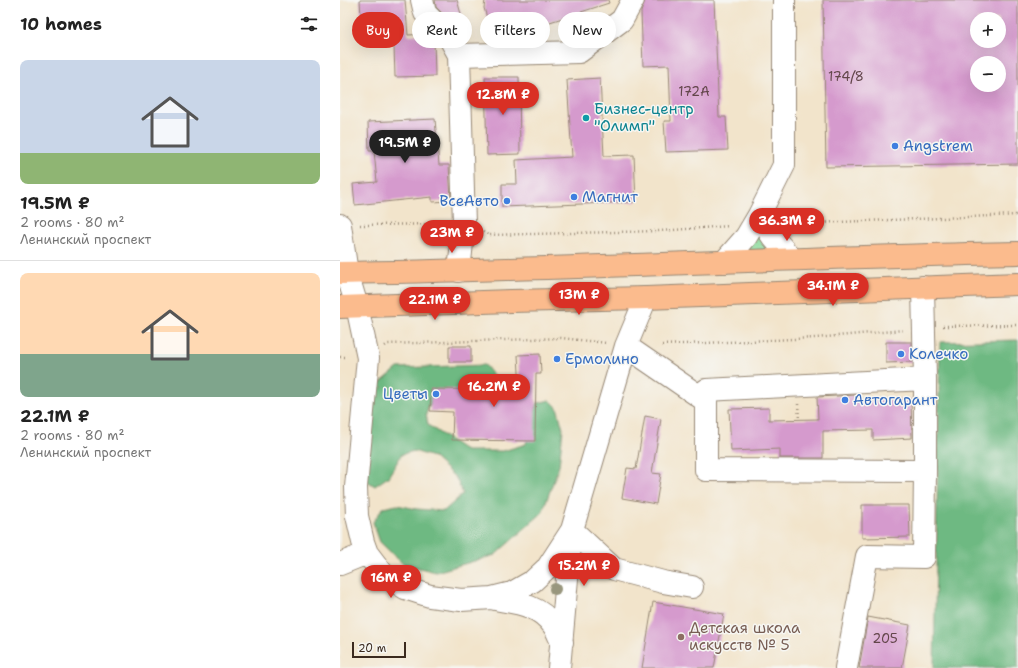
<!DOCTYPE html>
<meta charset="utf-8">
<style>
:root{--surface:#fff;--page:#f2f2f2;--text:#222;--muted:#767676;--line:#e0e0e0;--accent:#d93025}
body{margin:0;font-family:"Shantell Sans",sans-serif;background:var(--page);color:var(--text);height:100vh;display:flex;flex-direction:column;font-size:15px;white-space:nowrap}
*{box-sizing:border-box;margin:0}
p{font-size:13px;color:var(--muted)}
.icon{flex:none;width:22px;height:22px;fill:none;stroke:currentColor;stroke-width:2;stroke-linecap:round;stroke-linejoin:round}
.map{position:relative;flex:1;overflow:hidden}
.side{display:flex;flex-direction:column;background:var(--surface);width:340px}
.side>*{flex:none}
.hud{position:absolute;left:12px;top:12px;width:380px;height:36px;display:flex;gap:8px}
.buttons{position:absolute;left:630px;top:12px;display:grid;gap:8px}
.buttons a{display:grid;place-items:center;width:36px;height:36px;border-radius:50%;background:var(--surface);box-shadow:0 4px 16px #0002;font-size:20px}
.scale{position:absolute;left:12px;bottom:10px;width:54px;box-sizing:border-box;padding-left:4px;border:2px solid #3b2a1e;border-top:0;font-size:11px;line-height:14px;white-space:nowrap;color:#3b2a1e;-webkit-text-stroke:3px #f6f6f2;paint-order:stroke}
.price{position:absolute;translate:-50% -34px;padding:0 9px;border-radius:14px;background:var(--accent);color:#fff;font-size:13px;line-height:26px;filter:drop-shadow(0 1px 2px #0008)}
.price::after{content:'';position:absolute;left:50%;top:24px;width:12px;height:9px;margin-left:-6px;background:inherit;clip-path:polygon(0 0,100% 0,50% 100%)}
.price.current{background:#222;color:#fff}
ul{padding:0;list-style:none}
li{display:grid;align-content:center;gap:8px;height:212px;padding:0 20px}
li+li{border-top:1px solid var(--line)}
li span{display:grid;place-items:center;height:124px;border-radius:8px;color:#555}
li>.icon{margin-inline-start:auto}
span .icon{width:72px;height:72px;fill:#fffc;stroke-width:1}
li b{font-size:17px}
h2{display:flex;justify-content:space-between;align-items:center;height:48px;padding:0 20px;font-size:17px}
.tag{padding:0 14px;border-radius:18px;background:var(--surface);box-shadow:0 4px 16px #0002;font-size:14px;line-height:36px}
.tag.current{background:var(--accent);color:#fff}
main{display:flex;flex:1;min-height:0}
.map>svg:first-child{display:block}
.green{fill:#88d99a;stroke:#62825c}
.forest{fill:#6eb982;stroke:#547250}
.building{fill:#d59acd;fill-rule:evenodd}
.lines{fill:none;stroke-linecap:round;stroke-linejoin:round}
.minor-casing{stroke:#968774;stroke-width:24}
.major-casing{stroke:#968774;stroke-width:24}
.path{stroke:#968774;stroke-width:2.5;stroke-dasharray:1 3;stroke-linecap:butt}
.minor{stroke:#fff;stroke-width:22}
.major{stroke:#fbbb8d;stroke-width:22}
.tree{fill:#98967d}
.culture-dot{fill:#0f9aa8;stroke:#f6f6f2;stroke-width:1.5}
.shop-dot{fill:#3f7fe0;stroke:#f6f6f2;stroke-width:1.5}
.education-dot{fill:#8d6e63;stroke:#f6f6f2;stroke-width:1.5}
.labels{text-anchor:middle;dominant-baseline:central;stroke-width:3;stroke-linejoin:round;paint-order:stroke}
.number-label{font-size:13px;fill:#62464a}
.culture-label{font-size:15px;fill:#0d838f;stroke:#f6f6f2;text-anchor:start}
.shop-label{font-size:15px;fill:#366cbe;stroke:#f6f6f2;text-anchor:start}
.education-label{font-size:15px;fill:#785e54;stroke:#f6f6f2;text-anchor:start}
</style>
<main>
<section class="side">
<h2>10 homes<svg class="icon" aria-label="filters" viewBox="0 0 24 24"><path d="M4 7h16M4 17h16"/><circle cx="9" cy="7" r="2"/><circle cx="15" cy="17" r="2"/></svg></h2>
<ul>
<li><span style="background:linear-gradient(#c9d6e8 75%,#8fb573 0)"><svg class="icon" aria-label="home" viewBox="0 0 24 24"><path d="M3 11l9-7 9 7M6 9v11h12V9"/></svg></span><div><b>19.5M ₽</b><p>2 rooms · 80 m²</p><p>Ленинский проспект</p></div></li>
<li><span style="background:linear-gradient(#ffd9b3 65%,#7fa58c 0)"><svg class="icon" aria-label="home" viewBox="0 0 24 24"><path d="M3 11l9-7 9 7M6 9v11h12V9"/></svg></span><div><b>22.1M ₽</b><p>2 rooms · 80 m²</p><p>Ленинский проспект</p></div></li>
</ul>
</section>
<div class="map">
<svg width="678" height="668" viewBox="0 0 678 668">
<rect width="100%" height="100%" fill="#f6f6f2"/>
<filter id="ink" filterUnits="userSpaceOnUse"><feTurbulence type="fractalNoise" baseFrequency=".025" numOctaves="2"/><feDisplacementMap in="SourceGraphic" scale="8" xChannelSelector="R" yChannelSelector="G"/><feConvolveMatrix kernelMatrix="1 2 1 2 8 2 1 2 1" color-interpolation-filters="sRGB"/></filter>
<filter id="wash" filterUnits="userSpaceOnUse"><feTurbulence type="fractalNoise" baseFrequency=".012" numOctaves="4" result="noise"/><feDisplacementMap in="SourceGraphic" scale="16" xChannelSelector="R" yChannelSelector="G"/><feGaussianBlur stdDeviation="0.9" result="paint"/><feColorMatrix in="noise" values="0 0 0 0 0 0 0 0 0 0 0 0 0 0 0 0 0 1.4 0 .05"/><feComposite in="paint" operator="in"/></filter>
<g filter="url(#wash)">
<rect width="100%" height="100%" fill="#f2e4cb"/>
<path class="green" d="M 419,227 L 436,250 L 402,251 Z"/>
<path class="forest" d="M 678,340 L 678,668 L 594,668 L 600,342 Z
M 145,365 L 154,376 L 154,391 L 91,401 L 86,414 L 88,425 L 126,451 L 163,451 L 186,444 L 192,417 L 198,403 L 210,400 L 217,407 L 223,429 L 219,466 L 202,513 L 155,555 L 96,572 L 63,564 L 40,542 L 33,522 L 43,508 L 57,505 L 77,509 L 104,511 L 123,494 L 116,478 L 93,457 L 74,451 L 62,454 L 48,477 L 35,486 L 27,481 L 33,389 L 58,368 Z"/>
<g id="blocks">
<path class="building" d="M 20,0 L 65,0 L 68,35 L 88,34 L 94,40 L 95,76 L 55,77 L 53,15 L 21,17 Z
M 95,0 L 117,0 L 121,14 L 107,18 L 96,7 Z
M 145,0 L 268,0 L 269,3 L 154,40 L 144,8 Z
M 305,0 L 374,0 L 379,117 L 386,117 L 388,150 L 326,152 L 324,121 L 331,121 L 329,65 L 303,66 L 301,12 Z
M 483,0 L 678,0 L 678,164 L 486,167 ZM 637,19 L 659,19 L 659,41 L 637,41 ZM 637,63 L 659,63 L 659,85 L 637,85 Z
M 145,77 L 179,77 L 180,154 L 147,155 Z
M 260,78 L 264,156 L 294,155 L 296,202 L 162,207 L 162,184 L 177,184 L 176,160 L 232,157 L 227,80 Z
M 95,119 L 99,165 L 109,165 L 111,201 L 92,202 L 92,197 L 15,205 L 13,184 L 37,182 L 34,151 L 29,151 L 28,122 Z
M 546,342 L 572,342 L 572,362 L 546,363 Z
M 109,346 L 131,346 L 131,362 L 109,362 Z
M 200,354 L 201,374 L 196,374 L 195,441 L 112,440 L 113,412 L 90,411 L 91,389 L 180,390 L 178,355 Z
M 517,395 L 517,401 L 571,399 L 572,438 L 533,440 L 533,430 L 483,431 L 483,458 L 440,458 L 440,449 L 391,451 L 389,409 L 429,408 L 429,420 L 478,419 L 477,397 Z
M 305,416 L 321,419 L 312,473 L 321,474 L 316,504 L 282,498 L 287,468 L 296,469 Z
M 522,505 L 569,505 L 570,537 L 522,538 Z
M 313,602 L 384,614 L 374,668 L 302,668 Z
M 528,617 L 570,625 L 562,668 L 519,668 Z"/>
</g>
</g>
<g filter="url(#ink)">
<use href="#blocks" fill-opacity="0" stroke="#968774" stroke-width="1"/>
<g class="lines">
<defs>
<path id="minor" d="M 82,0 L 85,13 L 109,37 L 119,55 L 124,224 L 119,271
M 119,55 L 239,52 L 282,20 L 293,0
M 419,215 L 432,236 L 452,259
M 0,225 L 7,273 L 17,306 L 28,358 L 16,487 L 17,516 L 23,542 L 27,553 L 43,574 L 65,588 L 90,596 L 121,600 L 152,598 L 172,593 L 193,581 L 208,567 L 232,530 L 286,346 L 306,298
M 384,262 L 406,237 L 419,215 L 444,165 L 444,0
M 583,287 L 585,379 L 585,471
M 286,346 L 366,401 L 366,470 L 585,471 L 584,557 L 527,556 L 506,668
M 366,401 L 366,390 L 585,379
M 232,530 L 274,569 L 323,582 L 352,587
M 0,564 L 27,553
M 155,599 C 177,603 199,605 213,625 C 217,630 219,637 222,642
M 219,668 L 231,534"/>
<path id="major" d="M 0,273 C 226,270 452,257 678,253
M 0,307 L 171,301 L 306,298 L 678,284"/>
</defs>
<use href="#minor" class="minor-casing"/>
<use href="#major" class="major-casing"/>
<path class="path" d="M 447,224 L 678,215
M 20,225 L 105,224
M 143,232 L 148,235 L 319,231 L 389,226
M 603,326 L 678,325
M 322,345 L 475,338 L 564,330
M 45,346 L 48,344 L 221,338 L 267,343
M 0,357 L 7,357
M 458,404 L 459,420"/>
<use href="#minor" class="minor"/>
<use href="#major" class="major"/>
</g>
<circle class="tree" cx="215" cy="589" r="6"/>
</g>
<circle class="culture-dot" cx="246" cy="118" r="4"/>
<g class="shop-dot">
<circle cx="555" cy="146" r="4"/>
<circle cx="234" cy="197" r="4"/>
<circle cx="167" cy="201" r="4"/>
<circle cx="561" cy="354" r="4"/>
<circle cx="217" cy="359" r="4"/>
<circle cx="96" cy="394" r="4"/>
<circle cx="505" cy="400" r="4"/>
</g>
<circle class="education-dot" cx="341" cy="637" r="4"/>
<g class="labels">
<g class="number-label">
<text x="506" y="76">174/8</text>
<text x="354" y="91">172А</text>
<text x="545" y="638">205</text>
</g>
<g class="culture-label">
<text x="254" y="109">Бизнес-центр<tspan x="254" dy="17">"Олимп"</tspan></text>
</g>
<g class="shop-label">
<text x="563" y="146">Angstrem</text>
<text x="242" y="197">Магнит</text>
<text x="159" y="201" text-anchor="end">ВсеАвто</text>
<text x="569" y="354">Колечко</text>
<text x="225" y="359">Ермолино</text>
<text x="88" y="394" text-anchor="end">Цветы</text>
<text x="513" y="400">Автогарант</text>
</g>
<g class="education-label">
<text x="349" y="628">Детская школа<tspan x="349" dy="17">искусств № 5</tspan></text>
</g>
</g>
</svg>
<div class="buttons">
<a>+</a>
<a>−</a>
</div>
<div class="scale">20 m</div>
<b class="price" style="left:163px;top:116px">12.8M ₽</b>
<b class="price current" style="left:65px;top:164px">19.5M ₽</b>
<b class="price" style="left:447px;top:242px">36.3M ₽</b>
<b class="price" style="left:112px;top:254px">23M ₽</b>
<b class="price" style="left:493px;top:307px">34.1M ₽</b>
<b class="price" style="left:239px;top:316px">13M ₽</b>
<b class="price" style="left:95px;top:321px">22.1M ₽</b>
<b class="price" style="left:154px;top:408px">16.2M ₽</b>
<b class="price" style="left:244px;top:587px">15.2M ₽</b>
<b class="price" style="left:51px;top:599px">16M ₽</b>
<div class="hud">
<a class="tag current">Buy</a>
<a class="tag">Rent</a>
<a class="tag">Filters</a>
<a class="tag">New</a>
</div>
</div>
</main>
